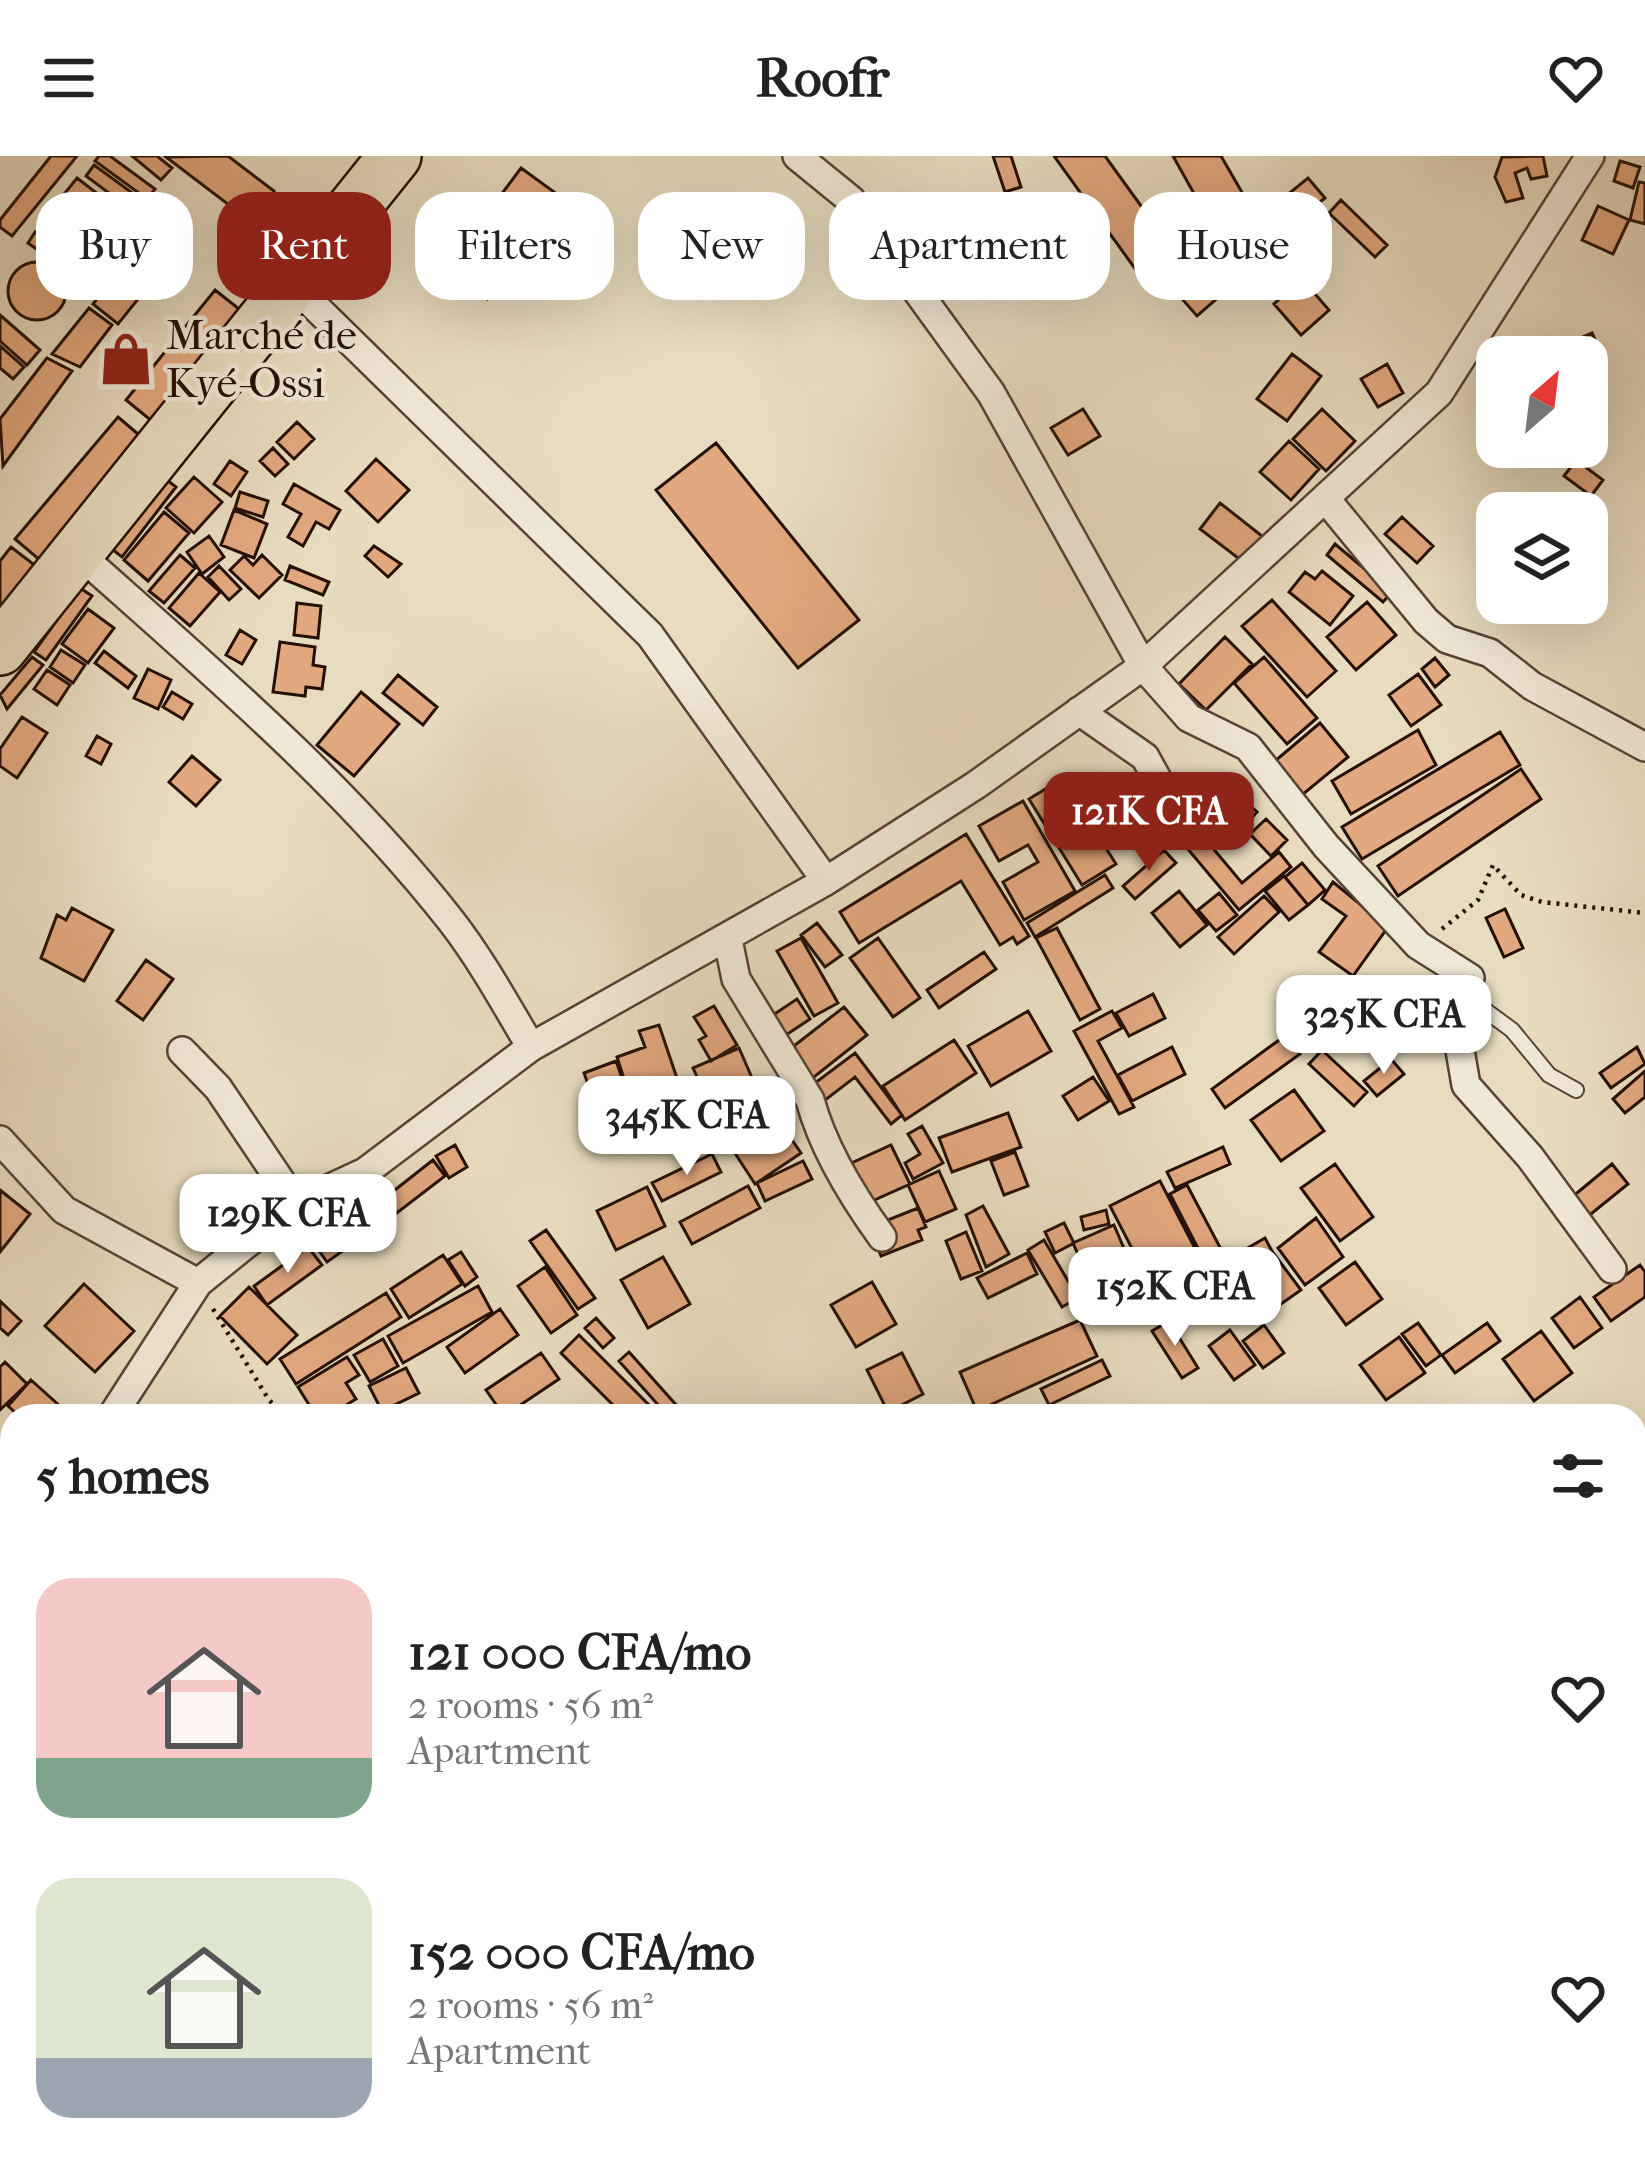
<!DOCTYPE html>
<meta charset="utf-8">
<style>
:root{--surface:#fff;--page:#f6f6f6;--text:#222;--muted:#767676;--accent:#8f2418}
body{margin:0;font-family:"IM FELL French Canon",serif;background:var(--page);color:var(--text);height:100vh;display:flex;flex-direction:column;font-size:45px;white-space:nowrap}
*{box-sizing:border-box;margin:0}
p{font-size:39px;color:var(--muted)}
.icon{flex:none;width:66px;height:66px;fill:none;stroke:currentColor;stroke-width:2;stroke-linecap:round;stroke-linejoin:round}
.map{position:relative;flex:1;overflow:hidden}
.sheet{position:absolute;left:0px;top:1248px;width:1647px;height:771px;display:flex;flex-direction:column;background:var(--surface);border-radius:36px 36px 0 0;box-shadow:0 12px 48px #0002}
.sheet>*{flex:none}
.banner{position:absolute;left:36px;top:36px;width:1575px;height:108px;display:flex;gap:24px}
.needle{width:78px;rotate:28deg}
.controls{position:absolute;left:1476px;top:180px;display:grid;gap:24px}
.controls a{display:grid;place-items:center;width:132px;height:132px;border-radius:24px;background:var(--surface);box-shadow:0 12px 48px #0002;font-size:60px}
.price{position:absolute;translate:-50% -102px;padding:0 27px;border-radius:24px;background:#fff;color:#222;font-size:39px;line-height:78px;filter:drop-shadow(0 3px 6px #0008)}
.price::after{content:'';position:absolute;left:50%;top:72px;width:36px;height:27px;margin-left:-18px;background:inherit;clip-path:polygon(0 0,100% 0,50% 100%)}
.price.current{background:var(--accent);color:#fff}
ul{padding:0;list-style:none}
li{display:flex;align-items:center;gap:36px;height:300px;padding:0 36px}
li span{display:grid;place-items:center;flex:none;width:336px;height:240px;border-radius:36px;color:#555}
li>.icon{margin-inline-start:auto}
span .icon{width:144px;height:144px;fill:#fffc;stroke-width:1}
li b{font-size:51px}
h2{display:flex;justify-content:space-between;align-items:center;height:144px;padding:0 36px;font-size:51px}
.chip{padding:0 42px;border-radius:36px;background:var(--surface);box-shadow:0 12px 48px #0002;font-size:42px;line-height:108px}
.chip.current{background:var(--accent);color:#fff}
header{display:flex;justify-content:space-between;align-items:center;height:156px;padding:0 36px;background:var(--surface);font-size:54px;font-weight:700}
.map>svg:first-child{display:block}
.green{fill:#b4c194;stroke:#6c684e;stroke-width:3}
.building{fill:#e2a87f;stroke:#251007;stroke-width:3}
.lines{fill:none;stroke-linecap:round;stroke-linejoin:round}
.lane-casing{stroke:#564335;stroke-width:18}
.street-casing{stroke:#564335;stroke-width:32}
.highway-casing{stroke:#251007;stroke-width:56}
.path{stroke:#251007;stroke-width:4.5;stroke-dasharray:3 6;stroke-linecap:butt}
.lane{stroke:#f0e8d6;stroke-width:14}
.street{stroke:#f0e8d6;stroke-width:27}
.highway{stroke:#e8dcc0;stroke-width:51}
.labels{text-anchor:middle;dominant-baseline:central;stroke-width:9;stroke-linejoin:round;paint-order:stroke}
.poi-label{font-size:42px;fill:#251007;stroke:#f0e8d6;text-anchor:start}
</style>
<header><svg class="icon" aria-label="menu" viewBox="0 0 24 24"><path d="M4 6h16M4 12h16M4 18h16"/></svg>Roofr<svg class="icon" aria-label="heart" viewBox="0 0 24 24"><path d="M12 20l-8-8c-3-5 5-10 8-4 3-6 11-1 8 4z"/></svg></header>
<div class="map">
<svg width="1645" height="2018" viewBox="0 0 1645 2018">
<rect width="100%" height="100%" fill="#e8dcc0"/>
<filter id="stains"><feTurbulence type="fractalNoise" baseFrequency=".00167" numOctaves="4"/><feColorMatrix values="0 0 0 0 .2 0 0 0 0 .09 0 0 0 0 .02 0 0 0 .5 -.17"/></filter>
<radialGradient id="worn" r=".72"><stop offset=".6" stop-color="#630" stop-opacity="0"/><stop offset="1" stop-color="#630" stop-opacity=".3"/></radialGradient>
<path class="green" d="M 1635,1688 L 1645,1691 L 1645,2018 L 119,2018 L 135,2007 L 1635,2007 Z"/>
<path class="building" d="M 51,0 L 77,0 L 12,80 L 0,71 L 0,64 Z
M 99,0 L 110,0 L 155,33 L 147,43 L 95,5 Z
M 132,0 L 157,0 L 172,12 L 161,24 Z
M 228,0 L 274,35 L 250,65 L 166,1 Z
M 993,0 L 1011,0 L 1021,31 L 1005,36 Z
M 1054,0 L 1105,0 L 1170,90 L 1136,114 Z
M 1173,0 L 1221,0 L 1277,97 L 1239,118 Z
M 1543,0 L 1547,20 L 1531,23 L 1527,12 L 1515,17 L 1523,42 L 1506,46 L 1495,21 L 1502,1 Z
M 1620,5 L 1640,11 L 1633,32 L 1614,25 Z
M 94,9 L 146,47 L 137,58 L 86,20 Z
M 521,12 L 561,41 L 487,143 L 446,113 Z
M 77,22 L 133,65 L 122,81 L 65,37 Z
M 1308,22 L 1325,42 L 1292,68 L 1276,48 Z
M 1639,26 L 1645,27 L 1645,68 L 1630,64 Z
M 64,40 L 121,80 L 111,93 L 55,54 Z
M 1341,44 L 1387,89 L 1375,101 L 1329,57 Z
M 1598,50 L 1629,64 L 1613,98 L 1582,84 Z
M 166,57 L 191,77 L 118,168 L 93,148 Z
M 51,58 L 107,99 L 97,112 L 41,70 Z
M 1309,64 L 1330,96 L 1300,116 L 1279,84 Z
M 582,72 L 593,78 L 560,142 L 549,136 Z
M 35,76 L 91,115 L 83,126 L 28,87 Z
M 1202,87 L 1236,126 L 1197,160 L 1163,121 Z
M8 135a29 29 0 1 1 58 0a29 29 0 1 1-58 0Z
M 1302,123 L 1329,154 L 1301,179 L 1274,148 Z
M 215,134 L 248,160 L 159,271 L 126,244 Z
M 89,152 L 112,169 L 80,211 L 52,198 Z
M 0,159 L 40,194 L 27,209 L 0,185 Z
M 1592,177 L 1603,200 L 1587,207 L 1587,201 L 1575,201 L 1569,187 Z
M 0,190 L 24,211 L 13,223 L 0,212 Z
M 1292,198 L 1321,220 L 1287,265 L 1257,243 Z
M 47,202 L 72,215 L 3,310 L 0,263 Z
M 1387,208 L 1403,237 L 1378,251 L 1361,223 Z
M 1083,253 L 1100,280 L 1068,299 L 1051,272 Z
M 1322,253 L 1355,285 L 1326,315 L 1293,283 Z
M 118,261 L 145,284 L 42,406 L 15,383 Z
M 297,266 L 314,283 L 294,303 L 277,286 Z
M 1289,285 L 1319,313 L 1291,344 L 1260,316 Z
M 716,287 L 859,464 L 798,512 L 656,334 Z
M 273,292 L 288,308 L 275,320 L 260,305 Z
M 376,303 L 409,334 L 378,366 L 346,335 Z
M 1576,304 L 1603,324 L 1591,340 L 1564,320 Z
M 230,305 L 247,316 L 231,340 L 214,328 Z
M 194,321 L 222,346 L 194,377 L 166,352 Z
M 167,324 L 176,331 L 122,401 L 113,394 Z
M 294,328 L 340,354 L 329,373 L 316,366 L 303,390 L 288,381 L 301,358 L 283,348 Z
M 240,336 L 268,345 L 263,361 L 235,352 Z
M 1220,347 L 1262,380 L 1242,405 L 1200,373 Z
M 234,354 L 267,368 L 254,402 L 221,389 Z
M 164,356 L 189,377 L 148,425 L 124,404 Z
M 1402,361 L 1433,390 L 1417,407 L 1385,378 Z
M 209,380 L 224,401 L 202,418 L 187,396 Z
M 1335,388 L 1392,436 L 1383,446 L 1327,399 Z
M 374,390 L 401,408 L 388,421 L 365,400 Z
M 11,391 L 41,414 L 0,466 L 0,405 Z
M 180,399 L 195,412 L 164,447 L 149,435 Z
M 262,399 L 282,419 L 259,442 L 230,414 L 244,400 L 253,409 Z
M 219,410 L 241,433 L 229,444 L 208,421 Z
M 290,410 L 329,426 L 323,439 L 285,424 Z
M 1322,415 L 1353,440 L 1330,469 L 1289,436 L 1305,416 L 1315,423 Z
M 199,417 L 220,436 L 190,470 L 169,452 Z
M 80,432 L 92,440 L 46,504 L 34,496 Z
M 1272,444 L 1336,515 L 1307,541 L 1242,470 Z
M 1367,446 L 1396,479 L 1356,514 L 1327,481 Z
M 297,447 L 321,450 L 318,482 L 294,479 Z
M 88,453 L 114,472 L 88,507 L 62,488 Z
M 240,474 L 256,484 L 242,508 L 226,499 Z
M 1225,481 L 1252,508 L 1206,554 L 1179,528 Z
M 280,486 L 315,491 L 313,509 L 325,511 L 322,533 L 306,531 L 305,540 L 273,536 Z
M 61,494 L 85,509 L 73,527 L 50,511 Z
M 104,495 L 136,520 L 128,532 L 95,507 Z
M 32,501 L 43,509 L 7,553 L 0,539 Z
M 1264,501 L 1317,562 L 1287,588 L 1234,527 Z
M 1435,502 L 1449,519 L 1435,531 L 1422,513 Z
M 148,513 L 171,524 L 158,553 L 134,542 Z
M 47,514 L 70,529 L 57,549 L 34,533 Z
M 1418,518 L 1441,549 L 1411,570 L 1389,539 Z
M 398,519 L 437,551 L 423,569 L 383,537 Z
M 172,536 L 192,548 L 183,563 L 163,551 Z
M 361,536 L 399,568 L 354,620 L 317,589 Z
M 22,561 L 47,577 L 17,622 L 0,610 L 0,593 Z
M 1320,567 L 1348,601 L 1296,644 L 1268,611 Z
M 1418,574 L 1436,609 L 1351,658 L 1332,625 Z
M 1500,576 L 1520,609 L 1362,703 L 1342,671 Z
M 97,580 L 111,588 L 101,608 L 86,600 Z
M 192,600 L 220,624 L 196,650 L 169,626 Z
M 1521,613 L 1541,643 L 1398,740 L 1378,710 Z
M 1062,623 L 1116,708 L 1082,729 L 1029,643 Z
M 1234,636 L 1257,656 L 1243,672 L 1220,652 Z
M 1023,645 L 1075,735 L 1024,764 L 1003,726 L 1038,706 L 1028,689 L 999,705 L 979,670 Z
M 1266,663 L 1287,684 L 1271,700 L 1250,678 Z
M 1196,672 L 1242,727 L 1279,696 L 1291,711 L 1239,754 L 1181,685 Z
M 966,678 L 1029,780 L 1017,788 L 1013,781 L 1000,789 L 961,725 L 859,787 L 840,756 Z
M 1164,694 L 1176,707 L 1135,743 L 1123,730 Z
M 1302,707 L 1325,734 L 1308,749 L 1285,721 Z
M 1105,719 L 1113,732 L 1035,781 L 1027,767 Z
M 1284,720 L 1308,749 L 1289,764 L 1265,735 Z
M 1333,726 L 1388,771 L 1353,820 L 1319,796 L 1346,760 L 1322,743 Z
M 1179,735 L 1207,769 L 1180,791 L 1152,757 Z
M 1219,737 L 1237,759 L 1216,775 L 1198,754 Z
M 1264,740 L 1279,756 L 1234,798 L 1218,781 Z
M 72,752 L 113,774 L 84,825 L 41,802 L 57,759 L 66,764 Z
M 1505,753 L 1523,792 L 1504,801 L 1486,762 Z
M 817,767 L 842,799 L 825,811 L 801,779 Z
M 1057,772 L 1100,853 L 1080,864 L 1036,782 Z
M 801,782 L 838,847 L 814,860 L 777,795 Z
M 878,782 L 920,842 L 893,861 L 850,802 Z
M 984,796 L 996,813 L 939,852 L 927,834 Z
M 146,804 L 173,823 L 143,864 L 117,845 Z
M 1153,838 L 1165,862 L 1129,880 L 1116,857 Z
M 1294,841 L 1322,875 L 1308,887 L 1280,853 Z
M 797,843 L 810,863 L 765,893 L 752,873 Z
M 714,850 L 737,889 L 711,905 L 699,884 L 706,880 L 694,861 Z
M 844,851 L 867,879 L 795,936 L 772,907 Z
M 1028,855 L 1051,895 L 991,930 L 968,890 Z
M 1112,855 L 1122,872 L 1098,885 L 1134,951 L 1119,958 L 1074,875 Z
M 659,869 L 682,937 L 651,948 L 644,926 L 627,932 L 617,901 L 645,891 L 639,875 Z
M 1286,879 L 1300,898 L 1225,952 L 1212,933 Z
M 954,884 L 976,917 L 905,964 L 883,930 Z
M 1172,891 L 1185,918 L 1132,945 L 1118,919 Z
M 1637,891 L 1645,908 L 1611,932 L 1600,917 Z
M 739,892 L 759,938 L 714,958 L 693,912 Z
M 1322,894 L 1367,936 L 1354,950 L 1309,908 Z
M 855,897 L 902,959 L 891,968 L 855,921 L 807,958 L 795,942 Z
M 1391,903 L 1404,918 L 1377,940 L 1364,925 Z
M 616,905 L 633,953 L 601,964 L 584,917 Z
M 1645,915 L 1645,941 L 1625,957 L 1613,943 Z
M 1093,921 L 1109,945 L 1078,964 L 1063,940 Z
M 1294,934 L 1324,975 L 1281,1005 L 1251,964 Z
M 749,947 L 758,968 L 708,987 L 700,965 Z
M 1008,957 L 1021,991 L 952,1016 L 939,982 Z
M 774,958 L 801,997 L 755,1028 L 729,988 Z
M 922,970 L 943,1007 L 913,1023 L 905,1007 L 920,998 L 908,978 Z
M 455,989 L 467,1011 L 449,1022 L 436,1000 Z
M 891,989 L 910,1028 L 852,1054 L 834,1015 Z
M 1223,991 L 1230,1008 L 1175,1032 L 1167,1016 Z
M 1015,996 L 1028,1030 L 1004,1039 L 991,1005 Z
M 712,998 L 721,1016 L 662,1045 L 652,1027 Z
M 433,1004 L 445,1020 L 389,1063 L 377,1048 Z
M 803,1005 L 812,1023 L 765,1045 L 757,1027 Z
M 1335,1008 L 1373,1061 L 1340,1085 L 1301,1032 Z
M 1612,1008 L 1628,1028 L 1570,1075 L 1554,1056 Z
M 939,1015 L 956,1053 L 925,1066 L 908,1029 Z
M 1160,1025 L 1200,1102 L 1098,1153 L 1088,1134 L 1140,1108 L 1110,1050 Z
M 1187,1029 L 1223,1097 L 1205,1106 L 1170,1038 Z
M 748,1030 L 760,1052 L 692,1088 L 680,1066 Z
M 647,1031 L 665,1070 L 616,1094 L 597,1055 Z
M 0,1034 L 30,1058 L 0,1096 Z
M 372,1049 L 384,1066 L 327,1106 L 315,1089 Z
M 983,1050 L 1009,1098 L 986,1111 L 966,1059 Z
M 918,1052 L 926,1071 L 918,1074 L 922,1084 L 881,1100 L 870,1071 Z
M 1106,1054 L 1109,1068 L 1084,1074 L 1081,1061 Z
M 1316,1062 L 1343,1101 L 1305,1129 L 1278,1092 Z
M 1064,1067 L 1074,1087 L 1055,1097 L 1045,1076 Z
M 1114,1069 L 1131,1109 L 1090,1126 L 1073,1087 Z
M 546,1074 L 595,1142 L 578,1153 L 530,1085 Z
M 966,1076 L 982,1115 L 961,1123 L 946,1085 Z
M 1265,1082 L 1273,1097 L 1189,1145 L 1180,1131 Z
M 1044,1084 L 1078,1142 L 1062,1151 L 1028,1094 Z
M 308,1091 L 322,1109 L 267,1149 L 254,1130 Z
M 461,1096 L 477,1121 L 465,1130 L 448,1104 Z
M 1027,1097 L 1037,1118 L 988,1142 L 977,1122 Z
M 1274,1098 L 1301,1134 L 1261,1162 L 1235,1126 Z
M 443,1099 L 462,1128 L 409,1162 L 391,1133 Z
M 663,1101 L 690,1148 L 648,1172 L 621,1124 Z
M 1355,1106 L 1382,1143 L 1346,1169 L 1319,1132 Z
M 1640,1109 L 1645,1116 L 1645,1141 L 1611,1165 L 1594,1141 Z
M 545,1111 L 577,1159 L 551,1177 L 518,1130 Z
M 872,1126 L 896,1168 L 856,1191 L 831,1149 Z
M 84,1128 L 134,1175 L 95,1216 L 45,1170 Z
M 478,1130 L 492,1156 L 403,1207 L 388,1180 Z
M 249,1131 L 297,1179 L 267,1208 L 220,1160 Z
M 386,1137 L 401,1161 L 296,1228 L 280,1203 Z
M 1580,1141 L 1602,1172 L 1574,1192 L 1552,1162 Z
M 0,1145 L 21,1165 L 8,1179 L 0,1172 Z
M 500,1153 L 518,1179 L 465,1217 L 447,1191 Z
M 596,1162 L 614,1182 L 603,1192 L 585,1172 Z
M 1080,1164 L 1097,1200 L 977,1255 L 960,1216 Z
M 1169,1165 L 1198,1212 L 1182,1222 L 1152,1175 Z
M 1418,1167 L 1441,1199 L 1426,1210 L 1402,1178 Z
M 1487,1167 L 1500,1185 L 1455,1217 L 1442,1199 Z
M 1264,1169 L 1284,1197 L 1263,1212 L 1243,1185 Z
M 1230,1174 L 1255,1209 L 1234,1224 L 1209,1190 Z
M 1541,1175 L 1572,1217 L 1534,1245 L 1503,1203 Z
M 579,1179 L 660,1260 L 624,1260 L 561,1197 Z
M 1399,1181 L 1425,1217 L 1386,1244 L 1360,1209 Z
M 383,1183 L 398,1210 L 370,1226 L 354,1199 Z
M 629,1196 L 678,1251 L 668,1260 L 619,1205 Z
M 541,1197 L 559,1223 L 504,1260 L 486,1234 Z
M 902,1197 L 923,1238 L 888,1256 L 867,1214 Z
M 347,1201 L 359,1219 L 346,1227 L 356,1243 L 328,1260 L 316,1260 L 298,1231 Z
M 1102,1204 L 1110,1220 L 1049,1249 L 1041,1233 Z
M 5,1206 L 27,1228 L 0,1254 L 0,1211 Z
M 406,1212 L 419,1237 L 382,1255 L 369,1230 Z
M 31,1224 L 71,1260 L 19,1260 L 8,1250 Z
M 2,1327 L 12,1341 L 12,1374 L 0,1357 Z
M 12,1518 L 12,1551 L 0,1563 L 0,1531 Z
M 5,1558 L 12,1565 L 12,1601 L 0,1589 L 0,1564 Z
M 0,1809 L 12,1846 L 12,1877 L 0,1881 Z"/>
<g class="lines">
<defs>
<path id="lane" d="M 1467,841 L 1512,874 L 1549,919 L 1576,934"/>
<path id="street" d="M 797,0 L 851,44 L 991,237 L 1143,510 L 1189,562 L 1248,591 L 1326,690 L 1418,789 L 1470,822 L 1455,865 L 1466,929 L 1530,1001 L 1612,1113
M 291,127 L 650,479 L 826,725
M 1325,342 L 1426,465 L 1447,483 L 1490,497 L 1532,530 L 1645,591
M 78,397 C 208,513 344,628 452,766 C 482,805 506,849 531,891
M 1079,555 L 1145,601 L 1167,641 L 1181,655 L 1210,648
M 728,784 L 736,823 L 810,944 C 823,992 853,1041 882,1081
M 182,895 L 218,932 L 296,1048
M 0,984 L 64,1054 L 198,1127
M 112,1260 L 198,1127 L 296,1048 L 365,1016 L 531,891 L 826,725 L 976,629 L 1143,510 L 1439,237 L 1590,0
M 0,1421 L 12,1410"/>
<path id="highway" d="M 0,493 L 395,0"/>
</defs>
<use href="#lane" class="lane-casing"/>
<use href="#street" class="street-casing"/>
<use href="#highway" class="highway-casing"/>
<path class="path" d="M 1442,773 L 1478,744 L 1493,709 L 1521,739 L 1542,746 L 1645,757
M 213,1153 L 269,1244 L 285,1260"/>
<use href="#lane" class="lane"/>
<use href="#street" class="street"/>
<use href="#highway" class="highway"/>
</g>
<defs>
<symbol id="shop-bare" viewBox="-9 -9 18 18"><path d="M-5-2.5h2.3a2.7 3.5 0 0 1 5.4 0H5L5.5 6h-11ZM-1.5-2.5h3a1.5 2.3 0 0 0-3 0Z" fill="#8f2418" stroke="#f0e8d6" stroke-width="2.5" paint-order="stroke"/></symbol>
</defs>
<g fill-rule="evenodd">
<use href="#shop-bare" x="88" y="165" width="76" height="76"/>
</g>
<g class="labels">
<g class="poi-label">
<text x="166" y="179">Marché de<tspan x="166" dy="48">Kyé-Ossi</tspan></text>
</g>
</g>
<rect width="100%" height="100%" filter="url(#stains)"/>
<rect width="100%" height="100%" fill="url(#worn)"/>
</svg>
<div class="controls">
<a><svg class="needle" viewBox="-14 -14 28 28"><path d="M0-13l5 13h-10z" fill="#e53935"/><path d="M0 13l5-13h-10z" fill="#767676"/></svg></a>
<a><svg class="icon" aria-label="layers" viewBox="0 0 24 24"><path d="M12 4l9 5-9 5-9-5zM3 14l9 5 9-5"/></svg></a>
</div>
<b class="price current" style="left:1149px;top:718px">121K CFA</b>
<b class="price" style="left:1384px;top:921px">325K CFA</b>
<b class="price" style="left:687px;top:1022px">345K CFA</b>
<b class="price" style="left:288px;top:1120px">129K CFA</b>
<b class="price" style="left:1175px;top:1193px">152K CFA</b>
<div class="banner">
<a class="chip">Buy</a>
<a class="chip current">Rent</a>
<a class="chip">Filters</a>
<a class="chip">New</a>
<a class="chip">Apartment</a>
<a class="chip">House</a>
</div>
<section class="sheet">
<h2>5 homes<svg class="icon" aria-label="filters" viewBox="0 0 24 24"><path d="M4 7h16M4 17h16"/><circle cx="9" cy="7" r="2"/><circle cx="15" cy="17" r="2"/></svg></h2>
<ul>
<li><span style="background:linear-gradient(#f6c9c9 75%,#7fa58c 0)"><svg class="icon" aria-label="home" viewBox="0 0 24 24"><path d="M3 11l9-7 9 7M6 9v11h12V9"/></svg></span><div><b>121 000 CFA/mo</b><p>2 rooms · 56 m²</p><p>Apartment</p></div><svg class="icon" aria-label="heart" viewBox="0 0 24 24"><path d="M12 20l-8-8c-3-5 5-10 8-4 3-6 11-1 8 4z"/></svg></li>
<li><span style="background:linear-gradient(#dfe7d0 75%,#9aa5b1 0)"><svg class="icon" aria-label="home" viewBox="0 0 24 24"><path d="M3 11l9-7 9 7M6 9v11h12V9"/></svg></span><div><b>152 000 CFA/mo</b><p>2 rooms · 56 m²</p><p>Apartment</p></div><svg class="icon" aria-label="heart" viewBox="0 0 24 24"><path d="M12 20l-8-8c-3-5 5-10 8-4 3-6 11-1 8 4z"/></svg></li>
</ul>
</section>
</div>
